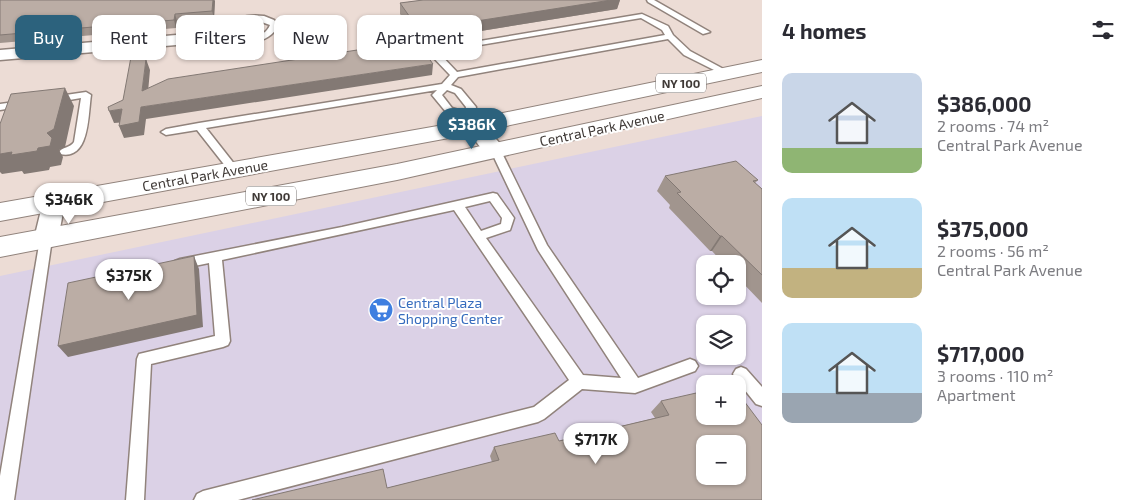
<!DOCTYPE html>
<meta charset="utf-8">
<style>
:root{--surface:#fff;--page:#f7f7f7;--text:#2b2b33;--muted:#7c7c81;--accent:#2c627d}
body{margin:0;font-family:"Exo 2",sans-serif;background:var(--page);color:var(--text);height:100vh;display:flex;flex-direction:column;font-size:19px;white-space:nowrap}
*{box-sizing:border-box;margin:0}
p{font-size:16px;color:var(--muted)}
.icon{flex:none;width:28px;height:28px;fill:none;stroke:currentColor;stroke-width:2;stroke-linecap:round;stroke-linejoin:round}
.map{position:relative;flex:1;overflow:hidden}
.sheet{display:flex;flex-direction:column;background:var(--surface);width:375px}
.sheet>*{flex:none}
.banner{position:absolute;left:15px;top:15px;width:475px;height:45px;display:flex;gap:10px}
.fabs{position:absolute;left:696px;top:255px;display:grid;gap:10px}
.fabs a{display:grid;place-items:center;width:50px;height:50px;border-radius:10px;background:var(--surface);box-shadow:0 1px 4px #0004;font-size:25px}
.price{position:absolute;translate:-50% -42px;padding:0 11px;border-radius:18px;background:#fff;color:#222;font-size:16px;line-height:32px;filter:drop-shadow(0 1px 2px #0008)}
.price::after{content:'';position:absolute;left:50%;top:30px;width:15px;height:11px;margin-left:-8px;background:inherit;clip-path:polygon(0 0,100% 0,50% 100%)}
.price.current{background:var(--accent);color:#fff}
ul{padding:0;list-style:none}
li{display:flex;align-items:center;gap:15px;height:125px;padding:0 20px}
li span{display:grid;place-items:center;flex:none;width:140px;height:100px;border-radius:10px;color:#555}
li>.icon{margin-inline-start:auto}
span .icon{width:60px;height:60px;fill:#fffc;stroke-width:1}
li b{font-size:21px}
h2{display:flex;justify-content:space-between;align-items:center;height:60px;padding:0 20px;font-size:21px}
.pill{padding:0 18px;border-radius:10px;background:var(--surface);box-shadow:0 1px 4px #0004;font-size:18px;line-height:45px}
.pill.current{background:var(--accent);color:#fff}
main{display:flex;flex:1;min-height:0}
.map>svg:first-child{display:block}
.commercial{fill:#dbd1e6;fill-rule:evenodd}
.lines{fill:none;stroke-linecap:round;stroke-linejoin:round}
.lane-casing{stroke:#91837c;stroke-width:3}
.street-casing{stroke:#91837c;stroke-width:3}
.primary-casing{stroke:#91837c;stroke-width:2}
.lane{fill:#fff;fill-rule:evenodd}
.street{fill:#fff;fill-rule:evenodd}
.primary{fill:#fff;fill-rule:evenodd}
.wall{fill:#a1958e}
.shaded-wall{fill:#837974}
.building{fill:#bbada5;stroke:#837974;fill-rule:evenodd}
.labels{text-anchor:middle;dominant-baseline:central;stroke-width:4;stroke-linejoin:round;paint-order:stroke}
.shield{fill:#fff;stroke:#797472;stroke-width:1}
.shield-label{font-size:12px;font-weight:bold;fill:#3f3936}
.street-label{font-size:14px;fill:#3f3936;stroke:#fff}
.shop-label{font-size:14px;fill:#366cbe;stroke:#fff;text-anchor:start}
</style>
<main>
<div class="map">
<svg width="762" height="500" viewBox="0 0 762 500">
<rect width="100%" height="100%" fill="#ecdcd5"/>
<path class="commercial" d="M 762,116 L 762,500 L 0,500 L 0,276 ZM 705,264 L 738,264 L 738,296 L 705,296 ZM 705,324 L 738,324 L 738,356 L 705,356 ZM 705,384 L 738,384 L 738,416 L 705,416 ZM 705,444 L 738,444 L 738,476 L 705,476 Z"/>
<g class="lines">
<defs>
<path id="lane" d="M 647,0 L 654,0 L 710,32 L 703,34 L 648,2 Z
M 642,14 L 668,26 L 673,35 L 690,51 L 731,73 L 724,75 L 684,55 L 668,39 L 458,77 L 451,85 L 461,89 L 476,107 L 474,117 L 479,126 L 474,129 L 471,128 L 465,119 L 446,112 L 432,95 L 437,90 L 206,128 L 239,170 L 234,173 L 230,172 L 197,130 L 166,135 L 161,132 L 166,129 L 199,123 L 442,84 L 450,75 L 429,53 L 411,48 L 394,32 L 394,28 L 397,28 L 417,44 L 432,49 ZM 641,18 L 662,30 L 665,35 L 457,72 L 438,52 ZM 447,90 L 455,93 L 466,107 L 465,112 L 452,108 L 442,95 Z
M 264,16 L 274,20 L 278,25 C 270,46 236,47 222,32 L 223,27 C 234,18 249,14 264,16 ZM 256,20 L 270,25 C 264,40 241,40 230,31 C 235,22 246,21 256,20 Z
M 86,92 L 91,95 C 88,114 90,161 60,154 L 59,152 C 62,147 70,148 74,142 L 81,98 L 52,103 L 47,100 L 52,97 Z
M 22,101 L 27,104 L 25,106 L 0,110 L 0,104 Z
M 496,148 L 501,151 L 547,245 L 638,378 L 690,359 L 695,361 L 698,366 L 695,371 L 635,393 L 582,389 L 544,419 L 538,422 L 238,500 L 194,500 L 197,494 L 203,491 L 534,407 L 569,380 L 454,210 L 222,260 L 230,341 L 228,345 L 223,347 L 151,364 L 144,500 L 126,500 L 137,359 L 139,354 L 215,336 L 209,263 L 180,269 L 175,267 L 174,264 L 175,261 L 180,259 L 342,227 L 493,193 L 497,194 L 514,218 L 510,230 L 486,238 L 583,375 L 621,378 L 538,250 L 491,151 ZM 490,201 L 502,218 L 501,224 L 481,231 L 465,207 Z
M 46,235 L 52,239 L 14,500 L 0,500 L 0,476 L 40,239 Z
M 741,367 L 746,369 L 762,387 L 762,406 L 756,404 L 736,379 L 733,374 L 736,369 Z"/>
<path id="street" d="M 226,27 L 231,29 L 234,32 L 231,35 L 188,44 L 0,60 L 0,50 L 188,34 Z
M 474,120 L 481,122 L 503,147 L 506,151 L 503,155 C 486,160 477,142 467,130 L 464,126 L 467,122 Z
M 54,194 L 62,197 L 65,202 L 58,239 L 55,245 L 46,248 L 37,245 L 34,239 L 43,202 L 46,197 Z"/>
<path id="primary" d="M 762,60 L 762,72 L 449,138 L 0,221 L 0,203 L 449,124 Z
M 762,86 L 762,98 L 397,180 L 0,257 L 0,237 L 397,164 Z"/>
</defs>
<use href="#lane" class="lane-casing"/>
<use href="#street" class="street-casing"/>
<use href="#primary" class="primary-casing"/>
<use href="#lane" class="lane"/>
<use href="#street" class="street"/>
<use href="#primary" class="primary"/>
</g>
<path class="wall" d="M 0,0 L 215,0 L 214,18 L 177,21 L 176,28 L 0,43 Z
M 423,0 L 620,0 L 617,9 L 419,41 L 400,14 L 400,3 Z
M 665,176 L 758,180 L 755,183 L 762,189 L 762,303 L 738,278 L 738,264 L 724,264 L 712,251 L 710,251 L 669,208 L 670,205 L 657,191 Z
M 661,401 L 762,425 L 387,488 L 492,462 L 490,456 L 494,447 L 559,441 L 655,418 L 651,412 Z"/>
<path class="shaded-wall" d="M 213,0 L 215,1 L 214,18 L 212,11 Z
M 611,0 L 620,0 L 617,9 L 419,41 L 419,30 Z
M 175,14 L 177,21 L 176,28 L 174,20 Z
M 146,59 L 150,70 L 147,103 L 142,91 Z
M 433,64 L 432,75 L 146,119 L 144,135 L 124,138 L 119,126 L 141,107 Z
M 65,88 L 74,106 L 65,147 L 59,150 L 63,157 L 61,165 L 50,167 L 49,170 L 24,174 L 22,171 L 2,174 L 0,172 L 0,154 L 47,133 Z
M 122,109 L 127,122 L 114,123 L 109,111 Z
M 720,236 L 722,236 L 712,251 L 710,251 Z
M 194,256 L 199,269 L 203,327 L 68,357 L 58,346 Z"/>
<path class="building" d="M 0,0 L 213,0 L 212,11 L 175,14 L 174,20 L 0,35 Z
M 423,0 L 611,0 L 419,30 L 400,3 Z
M 416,41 L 433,64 L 141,107 L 139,122 L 119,126 L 122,109 L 109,111 L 108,107 L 123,100 L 131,57 L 146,59 L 142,91 L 168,79 Z
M 65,88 L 54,129 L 47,133 L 52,138 L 50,146 L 38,148 L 37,151 L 11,155 L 12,152 L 0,154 L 0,124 L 11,94 Z
M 736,161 L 758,180 L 753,181 L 762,189 L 762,275 L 722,236 L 720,236 L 677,193 L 681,192 L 665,176 Z
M 194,256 L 197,315 L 58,346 L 68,283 Z
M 705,391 L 705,416 L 738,416 L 738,393 L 762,425 L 762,500 L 252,500 L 383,469 L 387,488 L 499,460 L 494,447 L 555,433 L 559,441 L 669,415 L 661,401 ZM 705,444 L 738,444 L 738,476 L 705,476 Z"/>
<defs>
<symbol id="supermarket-disc" viewBox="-11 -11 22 22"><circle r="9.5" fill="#3f7fe0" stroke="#fff"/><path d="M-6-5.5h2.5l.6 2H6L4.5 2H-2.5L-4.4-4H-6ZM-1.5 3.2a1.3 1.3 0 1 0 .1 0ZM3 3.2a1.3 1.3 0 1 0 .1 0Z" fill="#fff"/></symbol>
</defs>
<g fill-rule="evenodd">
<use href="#supermarket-disc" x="367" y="296" width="28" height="28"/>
</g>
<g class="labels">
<g class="shield">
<rect x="656" y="73.5" width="50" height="19" rx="4"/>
<rect x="246" y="186.5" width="50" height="19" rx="4"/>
</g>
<g class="shield-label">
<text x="681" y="83">NY 100</text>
<text x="271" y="196">NY 100</text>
</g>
<g class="street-label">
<text transform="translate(602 128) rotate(-12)">Central Park Avenue</text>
<text transform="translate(205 175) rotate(-10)">Central Park Avenue</text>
</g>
<g class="shop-label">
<text x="398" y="302">Central Plaza<tspan x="398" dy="16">Shopping Center</tspan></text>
</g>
</g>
</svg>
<div class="fabs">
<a><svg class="icon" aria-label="locate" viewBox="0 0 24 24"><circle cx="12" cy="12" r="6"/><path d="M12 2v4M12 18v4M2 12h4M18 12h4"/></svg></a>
<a><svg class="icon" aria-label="layers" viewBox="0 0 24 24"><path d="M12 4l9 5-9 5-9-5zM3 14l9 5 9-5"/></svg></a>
<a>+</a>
<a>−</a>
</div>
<b class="price current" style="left:472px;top:150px">$386K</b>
<b class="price" style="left:69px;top:225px">$346K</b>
<b class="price" style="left:129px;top:301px">$375K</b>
<b class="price" style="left:596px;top:465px">$717K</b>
<div class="banner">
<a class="pill current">Buy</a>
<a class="pill">Rent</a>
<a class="pill">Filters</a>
<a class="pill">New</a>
<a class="pill">Apartment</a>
</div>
</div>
<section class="sheet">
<h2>4 homes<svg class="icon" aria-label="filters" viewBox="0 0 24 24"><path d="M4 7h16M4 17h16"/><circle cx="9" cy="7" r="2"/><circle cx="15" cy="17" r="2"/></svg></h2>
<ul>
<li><span style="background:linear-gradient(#c9d6e8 75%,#8fb573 0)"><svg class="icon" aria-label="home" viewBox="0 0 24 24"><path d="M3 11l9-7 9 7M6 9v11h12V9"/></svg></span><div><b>$386,000</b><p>2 rooms · 74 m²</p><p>Central Park Avenue</p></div></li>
<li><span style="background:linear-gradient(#bfe0f5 70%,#c2b280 0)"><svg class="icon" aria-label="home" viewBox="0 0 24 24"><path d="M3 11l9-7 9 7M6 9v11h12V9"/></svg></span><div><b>$375,000</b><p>2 rooms · 56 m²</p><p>Central Park Avenue</p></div></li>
<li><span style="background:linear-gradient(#bfe0f5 70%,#9aa5b1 0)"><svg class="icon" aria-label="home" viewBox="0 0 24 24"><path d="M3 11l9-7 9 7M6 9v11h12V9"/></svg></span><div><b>$717,000</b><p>3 rooms · 110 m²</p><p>Apartment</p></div></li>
</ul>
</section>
</main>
